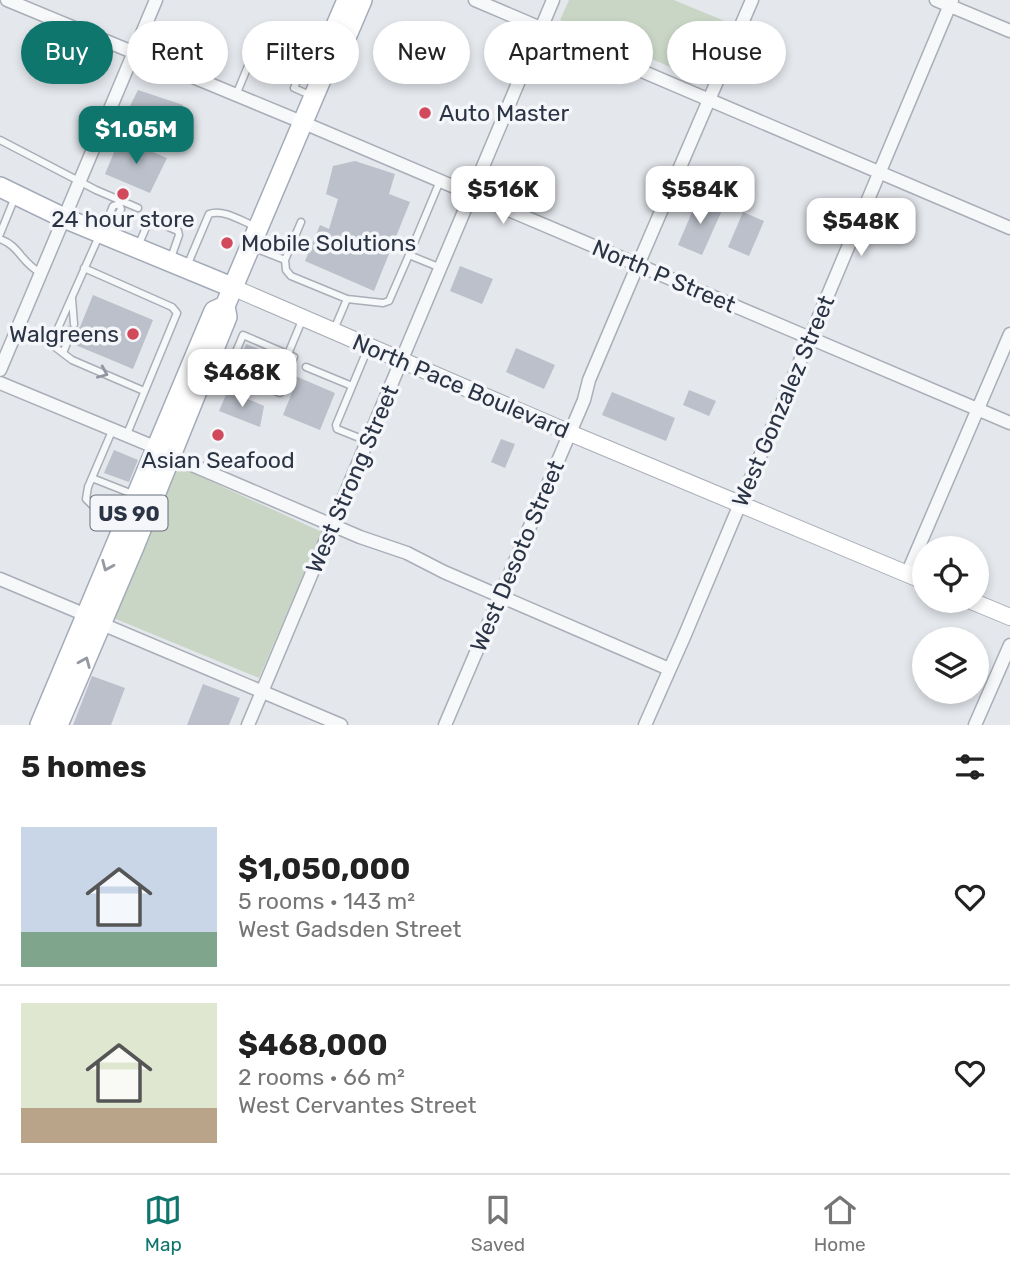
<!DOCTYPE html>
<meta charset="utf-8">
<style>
:root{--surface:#fff;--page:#f2f2f2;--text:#222;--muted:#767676;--line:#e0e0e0;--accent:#0f766e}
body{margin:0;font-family:Rubik,sans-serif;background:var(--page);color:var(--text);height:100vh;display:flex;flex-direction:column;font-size:26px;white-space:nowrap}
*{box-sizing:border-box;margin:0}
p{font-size:23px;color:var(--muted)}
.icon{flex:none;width:38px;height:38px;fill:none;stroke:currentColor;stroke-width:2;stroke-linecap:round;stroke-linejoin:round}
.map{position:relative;height:725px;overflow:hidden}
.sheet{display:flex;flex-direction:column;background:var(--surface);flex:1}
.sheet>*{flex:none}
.guide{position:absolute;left:21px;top:21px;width:970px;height:63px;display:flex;gap:14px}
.controls{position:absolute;left:912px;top:536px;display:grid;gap:14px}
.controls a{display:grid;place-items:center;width:77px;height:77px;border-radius:50%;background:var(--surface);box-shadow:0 4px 10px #0003;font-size:35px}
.price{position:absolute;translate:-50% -60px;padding:0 16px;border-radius:14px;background:#fff;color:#222;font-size:23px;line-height:46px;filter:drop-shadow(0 2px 4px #0008)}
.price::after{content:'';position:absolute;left:50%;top:42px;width:21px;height:16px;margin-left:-10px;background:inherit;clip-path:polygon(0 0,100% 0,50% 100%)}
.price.current{background:var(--accent);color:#fff}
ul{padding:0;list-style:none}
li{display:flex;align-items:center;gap:21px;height:175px;padding:0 21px}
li+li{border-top:2px solid var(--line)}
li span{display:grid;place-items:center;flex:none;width:196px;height:140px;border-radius:0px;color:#555}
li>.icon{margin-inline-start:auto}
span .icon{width:84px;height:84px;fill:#fffc;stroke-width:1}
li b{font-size:30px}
h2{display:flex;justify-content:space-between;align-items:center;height:84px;padding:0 21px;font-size:30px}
.pill{padding:0 24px;border-radius:32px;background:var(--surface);box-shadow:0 4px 10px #0003;font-size:24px;line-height:63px}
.pill.current{background:var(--accent);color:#fff}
.tabs{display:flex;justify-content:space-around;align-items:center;height:98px;border-top:2px solid var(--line);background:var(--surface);font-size:19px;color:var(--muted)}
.tabs a{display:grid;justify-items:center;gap:4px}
.tabs .current{color:var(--accent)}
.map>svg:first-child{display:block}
.green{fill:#c9d6c5}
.building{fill:#bbc0ca}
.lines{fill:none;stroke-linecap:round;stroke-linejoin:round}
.service-casing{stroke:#a9aeb7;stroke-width:9}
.minor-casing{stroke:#a9aeb7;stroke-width:15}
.secondary-casing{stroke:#a9aeb7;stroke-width:18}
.primary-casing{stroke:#a3abb8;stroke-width:22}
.service{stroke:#f7f8fa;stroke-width:6}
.minor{stroke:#f7f8fa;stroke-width:12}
.secondary{stroke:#fff;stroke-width:16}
.primary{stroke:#fff;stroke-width:19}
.oneway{stroke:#9196a0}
.oneway2{stroke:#959aa2}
.poi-dot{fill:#d1495b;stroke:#f4f6f9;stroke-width:2.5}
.labels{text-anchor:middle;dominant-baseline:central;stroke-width:7;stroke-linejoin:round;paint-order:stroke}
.shield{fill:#f4f6f9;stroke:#676e7b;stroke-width:2}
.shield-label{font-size:21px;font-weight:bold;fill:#2b3445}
.poi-label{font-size:23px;fill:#2b3445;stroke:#f4f6f9;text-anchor:start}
.street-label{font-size:23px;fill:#2b3445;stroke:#f4f6f9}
</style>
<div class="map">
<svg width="1010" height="725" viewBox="0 0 1010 725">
<rect width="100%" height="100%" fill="#e4e7ec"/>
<path class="green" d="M 569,0 L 674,0 L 727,22 L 703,81 L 560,20 Z
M 173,464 L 322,532 L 259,678 L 111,617 Z"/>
<path class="building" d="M 138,90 L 183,105 L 173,129 L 127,112 Z
M 120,138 L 167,158 L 150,193 L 105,174 Z
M 355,161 L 395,174 L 389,194 L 410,202 L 374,291 L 305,261 L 320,225 L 329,229 L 338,199 L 326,194 L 333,166 Z
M 698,198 L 723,208 L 702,255 L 678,245 Z
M 743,212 L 764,221 L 749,256 L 728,247 Z
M 460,266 L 493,279 L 482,304 L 450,291 Z
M 93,295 L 153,320 L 133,369 L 73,344 L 75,338 L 72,333 L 64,335 L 68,325 L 74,330 L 80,327 Z
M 246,344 L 287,360 L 277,384 L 236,368 Z
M 516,348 L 555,365 L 544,389 L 506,372 Z
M 293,375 L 335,393 L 320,430 L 283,415 L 293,390 L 288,388 Z
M 228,390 L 264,406 L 260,427 L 219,411 Z
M 689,390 L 716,401 L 709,416 L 683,405 Z
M 612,392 L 675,418 L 666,441 L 602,415 Z
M 501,439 L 515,444 L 505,468 L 491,462 Z
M 114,450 L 138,460 L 129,482 L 104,473 Z
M 92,676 L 125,688 L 111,725 L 73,725 Z
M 203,684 L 240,698 L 229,725 L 187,725 Z"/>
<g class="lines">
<defs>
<path id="service" d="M 300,74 L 294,88 L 310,95
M 236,95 L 253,54 L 300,74 L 307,55 L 327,63
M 0,140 L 96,190 L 138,208
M 440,181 L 409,255 L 441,268
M 111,223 L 108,218 L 113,206 L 119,204
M 108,232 C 112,223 117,218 121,209 L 119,204 L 121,201
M 0,234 L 15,197
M 0,239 C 20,246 21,263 41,273
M 138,246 L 148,223 L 154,221 L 178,231 L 179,235 L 171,258
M 252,247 L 285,260 L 286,270 L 291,276 L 347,299
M 285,260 L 301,222
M 187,266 L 209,214 C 223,209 240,220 254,226
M 84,268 L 172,307 L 177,313 L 127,434
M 72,299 L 74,324
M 17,330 L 51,344 L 99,236
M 333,332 L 347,299 L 383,303 L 389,301 L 409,255
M 243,335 L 294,357 L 280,393 L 228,371 Z
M 51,344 L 72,360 L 144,391
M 63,353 L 69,338
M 288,354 L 303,318
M 306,367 L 352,386
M 112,431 L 88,487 L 86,499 L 94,507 L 125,518
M 367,441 L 337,429 L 336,425 L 368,348
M 92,478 L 135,495"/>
<path id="minor" d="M 7,0 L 304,123 L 1010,423
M 475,0 L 1010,228
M 936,0 L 1010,31
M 0,370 L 156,0
M 0,383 L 157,448
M 171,456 L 360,537 L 407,553 L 444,572 L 669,669
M 907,574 L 1010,334
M 0,579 L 86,615
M 102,624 L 341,725
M 248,725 L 553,0
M 445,725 L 584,400 L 589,380 L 628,288 L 752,0
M 645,725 L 684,637 L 952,0
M 975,725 L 1010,645"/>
<path id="secondary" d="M 234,288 L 570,433 L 924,581
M 969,600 L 1010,617"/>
<path id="primary" d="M 332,35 L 347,0
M 0,187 L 64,218 L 234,288
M 40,725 L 214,311 L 225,306
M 58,725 L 134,547 L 227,317 L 225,306 L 328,63 L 342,47 L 362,0"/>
</defs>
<use href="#service" class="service-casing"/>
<use href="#minor" class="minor-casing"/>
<use href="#secondary" class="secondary-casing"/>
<use href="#primary" class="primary-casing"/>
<use href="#service" class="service"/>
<use href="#minor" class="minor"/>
<use href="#secondary" class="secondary"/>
<use href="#primary" class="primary"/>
</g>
<defs><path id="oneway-chevron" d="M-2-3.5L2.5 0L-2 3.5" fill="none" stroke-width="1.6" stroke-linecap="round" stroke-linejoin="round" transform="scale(1.75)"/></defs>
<use class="oneway" href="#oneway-chevron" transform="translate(103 373) rotate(23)"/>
<g class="oneway2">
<use href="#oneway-chevron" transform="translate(107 566) rotate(113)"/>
<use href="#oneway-chevron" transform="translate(85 662) rotate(-67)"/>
</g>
<g class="poi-dot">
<circle cx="425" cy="113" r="7"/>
<circle cx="123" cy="194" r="7"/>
<circle cx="227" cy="243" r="7"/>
<circle cx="133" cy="334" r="7"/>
<circle cx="218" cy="435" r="7"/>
</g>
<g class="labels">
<rect class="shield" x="90.5" y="495.5" width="77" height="35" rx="5"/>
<g class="shield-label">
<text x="129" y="513">US 90</text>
</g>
<g class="poi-label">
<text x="439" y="113">Auto Master</text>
<text x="123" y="219" text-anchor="middle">24 hour store</text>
<text x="241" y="243">Mobile Solutions</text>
<text x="119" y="334" text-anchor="end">Walgreens</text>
<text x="218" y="460" text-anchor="middle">Asian Seafood</text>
</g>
<g class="street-label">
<text transform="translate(664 276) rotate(23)">North P Street</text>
<text transform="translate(461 386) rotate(23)">North Pace Boulevard</text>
<text transform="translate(783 401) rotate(-67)">West Gonzalez Street</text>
<text transform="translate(352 479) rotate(-67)">West Strong Street</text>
<text transform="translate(517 556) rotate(-67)">West Desoto Street</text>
</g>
</g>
</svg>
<div class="controls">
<a><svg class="icon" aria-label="locate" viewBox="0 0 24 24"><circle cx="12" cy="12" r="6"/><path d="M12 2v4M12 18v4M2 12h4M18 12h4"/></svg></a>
<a><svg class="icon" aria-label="layers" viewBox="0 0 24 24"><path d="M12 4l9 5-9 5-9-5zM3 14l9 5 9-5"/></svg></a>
</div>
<b class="price current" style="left:136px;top:166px">$1.05M</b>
<b class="price" style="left:503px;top:226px">$516K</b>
<b class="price" style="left:700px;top:226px">$584K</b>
<b class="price" style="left:861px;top:258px">$548K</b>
<b class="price" style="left:242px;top:409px">$468K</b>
<div class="guide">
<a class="pill current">Buy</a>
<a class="pill">Rent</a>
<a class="pill">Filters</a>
<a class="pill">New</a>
<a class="pill">Apartment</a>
<a class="pill">House</a>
</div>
</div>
<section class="sheet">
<h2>5 homes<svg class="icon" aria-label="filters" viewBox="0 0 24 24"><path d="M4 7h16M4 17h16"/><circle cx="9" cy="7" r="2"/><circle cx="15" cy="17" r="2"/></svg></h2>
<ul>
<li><span style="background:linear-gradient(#c9d6e8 75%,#7fa58c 0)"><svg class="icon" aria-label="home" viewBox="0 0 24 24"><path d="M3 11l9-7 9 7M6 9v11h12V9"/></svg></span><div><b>$1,050,000</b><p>5 rooms · 143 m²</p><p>West Gadsden Street</p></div><svg class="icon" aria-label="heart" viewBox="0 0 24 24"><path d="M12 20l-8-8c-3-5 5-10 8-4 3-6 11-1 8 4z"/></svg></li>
<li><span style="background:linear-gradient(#dfe7d0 75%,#b9a48a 0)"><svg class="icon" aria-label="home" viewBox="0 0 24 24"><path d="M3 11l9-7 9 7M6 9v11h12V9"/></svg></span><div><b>$468,000</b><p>2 rooms · 66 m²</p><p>West Cervantes Street</p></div><svg class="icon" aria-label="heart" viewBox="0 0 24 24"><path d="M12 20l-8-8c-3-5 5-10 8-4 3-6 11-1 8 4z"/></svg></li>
</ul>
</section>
<nav class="tabs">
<a class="current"><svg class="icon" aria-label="map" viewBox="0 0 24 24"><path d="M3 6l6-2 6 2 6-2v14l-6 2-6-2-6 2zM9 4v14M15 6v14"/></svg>Map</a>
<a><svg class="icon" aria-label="saved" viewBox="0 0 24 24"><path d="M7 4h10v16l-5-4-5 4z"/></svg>Saved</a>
<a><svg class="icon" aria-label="home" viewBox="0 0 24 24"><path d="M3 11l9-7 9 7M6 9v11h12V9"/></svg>Home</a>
</nav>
